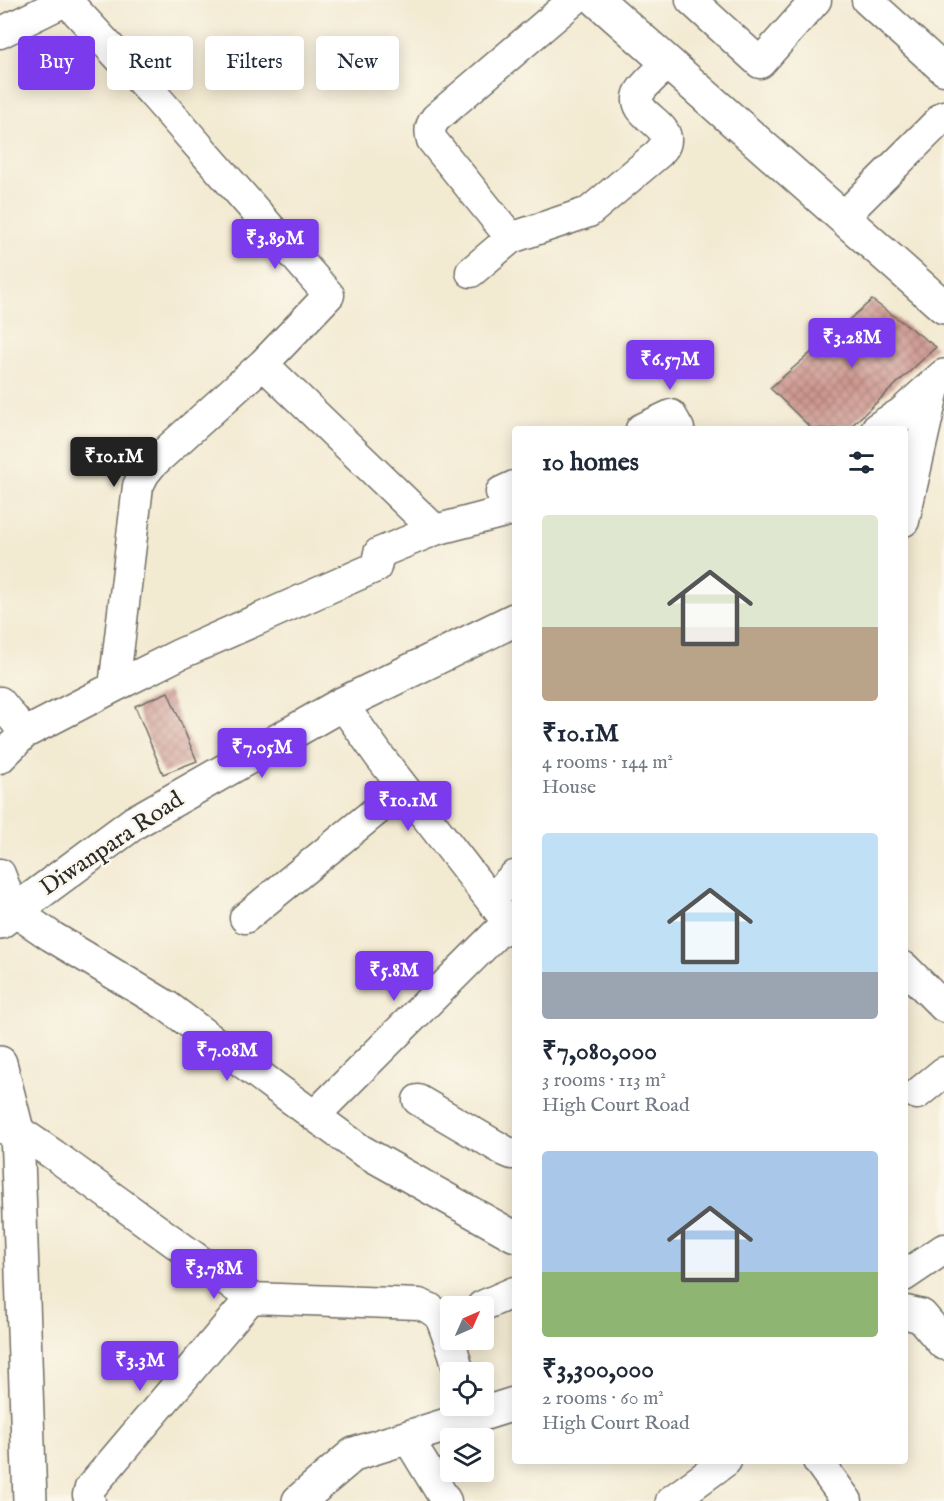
<!DOCTYPE html>
<meta charset="utf-8">
<style>
:root{--surface:#fff;--page:#f2f2f3;--text:#1f2937;--muted:#747a83;--accent:#7c3aed}
body{margin:0;font-family:"IM FELL English",serif;background:var(--page);color:var(--text);height:100vh;display:flex;flex-direction:column;font-size:22px;white-space:nowrap}
*{box-sizing:border-box;margin:0}
p{font-size:20px;color:var(--muted)}
.icon{flex:none;width:33px;height:33px;fill:none;stroke:currentColor;stroke-width:2;stroke-linecap:round;stroke-linejoin:round}
.map{position:relative;flex:1;overflow:hidden}
.panel{position:absolute;left:512px;top:426px;width:396px;height:1038px;display:flex;flex-direction:column;background:var(--surface);border-radius:6px;box-shadow:0 3px 15px #0003}
.panel>*{flex:none}
.banner{position:absolute;left:18px;top:36px;width:404px;height:54px;display:flex;gap:12px}
.needle{width:39px;rotate:45deg}
.controls{position:absolute;left:440px;top:1296px;display:grid;gap:12px}
.controls a{display:grid;place-items:center;width:54px;height:54px;border-radius:6px;background:var(--surface);box-shadow:0 3px 15px #0003;font-size:30px}
.price{position:absolute;translate:-50% -51px;padding:0 14px;border-radius:6px;background:var(--accent);color:#fff;font-size:20px;line-height:39px;filter:drop-shadow(0 2px 3px #0008)}
.price::after{content:'';position:absolute;left:50%;top:36px;width:18px;height:14px;margin-left:-9px;background:inherit;clip-path:polygon(0 0,100% 0,50% 100%)}
.price.active{background:#222;color:#fff}
ul{padding:0;list-style:none}
li{display:grid;align-content:center;gap:12px;height:318px;padding:0 30px}
li span{display:grid;place-items:center;height:186px;border-radius:6px;color:#555}
li>.icon{margin-inline-start:auto}
span .icon{width:108px;height:108px;fill:#fffc;stroke-width:1}
li b{font-size:26px}
h2{display:flex;justify-content:space-between;align-items:center;height:72px;padding:0 30px;font-size:26px}
.tag{padding:0 21px;border-radius:6px;background:var(--surface);box-shadow:0 3px 15px #0003;font-size:21px;line-height:54px}
.tag.active{background:var(--accent);color:#fff}
.map>svg:first-child{display:block}
.building{fill:url(#building-cross-hatch)}
.lines{fill:none;stroke-linecap:round;stroke-linejoin:round}
.minor-casing{stroke:#716e65;stroke-width:33}
.tertiary-casing{stroke:#716e65;stroke-width:36}
.secondary-casing{stroke:#716e65;stroke-width:36}
.minor{stroke:#fff;stroke-width:30}
.tertiary{stroke:#fff;stroke-width:33}
.secondary{stroke:#fff;stroke-width:33}
.labels{text-anchor:middle;dominant-baseline:central;stroke-width:5;stroke-linejoin:round;paint-order:stroke}
.street-label{font-size:24px;fill:#2b2b2b;stroke:#fbf7ec}
</style>
<div class="map">
<svg width="944" height="1501" viewBox="0 0 944 1501">
<defs>
<pattern id="building-cross-hatch" width="8" height="8" patternUnits="userSpaceOnUse" patternTransform="scale(1.5)"><rect width="8" height="8" fill="#cd968e"/><path d="M0 0l8 8M0 8l8-8" fill="none" stroke="#a77b74"/></pattern>
</defs>
<rect width="100%" height="100%" fill="#fbf7ec"/>
<filter id="ink" filterUnits="userSpaceOnUse"><feTurbulence type="fractalNoise" baseFrequency=".0167" numOctaves="2"/><feDisplacementMap in="SourceGraphic" scale="12" xChannelSelector="R" yChannelSelector="G"/><feConvolveMatrix kernelMatrix="1 2 1 2 8 2 1 2 1" color-interpolation-filters="sRGB"/></filter>
<filter id="wash" filterUnits="userSpaceOnUse"><feTurbulence type="fractalNoise" baseFrequency=".008" numOctaves="4" result="noise"/><feDisplacementMap in="SourceGraphic" scale="24" xChannelSelector="R" yChannelSelector="G"/><feGaussianBlur stdDeviation="1.35" result="paint"/><feColorMatrix in="noise" values="0 0 0 0 0 0 0 0 0 0 0 0 0 0 0 0 0 1.4 0 .05"/><feComposite in="paint" operator="in"/></filter>
<g filter="url(#wash)">
<rect width="100%" height="100%" fill="#f3ead2"/>
<g id="blocks">
<path class="building" d="M 872,300 L 936,347 L 848,429 L 812,429 L 770,388 Z
M 168,692 L 197,761 L 163,774 L 135,706 Z"/>
</g>
</g>
<g filter="url(#ink)">
<use href="#blocks" fill-opacity="0" stroke="#716e65" stroke-width="1.5"/>
<g class="lines">
<defs>
<path id="minor" d="M 66,0 L 154,95 L 329,295 L 263,364 L 435,530
M 691,0 L 760,63 L 816,0
M 867,0 L 944,70
M 0,33 L 65,1
M 843,217 L 944,116
M 511,238 L 432,140 C 429,131 430,126 436,118 L 574,0
M 471,272 L 511,238 L 589,212 L 659,153 C 661,150 664,148 665,145 C 673,123 631,116 639,94 C 642,86 661,70 668,63
M 641,429 L 671,415 L 679,429
M 904,521 L 935,384
M 114,687 L 138,486 L 144,474 L 152,464 L 263,364
M 0,702 L 25,733
M 342,704 L 380,757 L 514,930
M 0,758 L 25,733 L 114,687 L 180,654 L 376,567 L 379,553 L 435,530 L 508,511 L 501,492 L 514,486
M 0,874 L 14,911 L 51,936 L 167,1006 L 275,1087 L 361,1150 L 514,1236
M 491,900 L 514,876
M 245,918 L 404,788
M 904,967 L 944,1007
M 917,1094 L 944,1072
M 418,1100 L 505,1151 L 512,1154 L 514,1154
M 314,1116 L 508,922
M 0,1128 L 17,1130 L 54,1155 L 251,1298 L 419,1304 L 429,1308 L 440,1316 L 453,1351 L 459,1372
M 904,1276 L 944,1249
M 482,1306 L 514,1292
M 407,1437 L 446,1501
M 818,1461 L 847,1501
M 90,1501 L 88,1495 L 90,1488 L 251,1298
M 671,1501 L 726,1461"/>
<path id="tertiary" d="M 597,0 L 944,307
M 878,429 L 902,414 L 944,376
M 0,922 L 135,822 L 342,704 L 514,620
M 904,1312 L 921,1316 L 944,1343
M 299,1501 L 354,1454 L 514,1404"/>
<path id="secondary" d="M 0,1063 L 17,1130 L 30,1501"/>
</defs>
<use href="#minor" class="minor-casing"/>
<use href="#tertiary" class="tertiary-casing"/>
<use href="#secondary" class="secondary-casing"/>
<use href="#minor" class="minor"/>
<use href="#tertiary" class="tertiary"/>
<use href="#secondary" class="secondary"/>
</g>
</g>
<g class="labels">
<g class="street-label">
<text transform="translate(112 844) rotate(-34)">Diwanpara Road</text>
</g>
</g>
</svg>
<div class="controls">
<a><svg class="needle" viewBox="-14 -14 28 28"><path d="M0-13l5 13h-10z" fill="#e53935"/><path d="M0 13l5-13h-10z" fill="#747a83"/></svg></a>
<a><svg class="icon" aria-label="locate" viewBox="0 0 24 24"><circle cx="12" cy="12" r="6"/><path d="M12 2v4M12 18v4M2 12h4M18 12h4"/></svg></a>
<a><svg class="icon" aria-label="layers" viewBox="0 0 24 24"><path d="M12 4l9 5-9 5-9-5zM3 14l9 5 9-5"/></svg></a>
</div>
<b class="price" style="left:275px;top:270px">₹3.89M</b>
<b class="price" style="left:852px;top:369px">₹3.28M</b>
<b class="price" style="left:670px;top:391px">₹6.57M</b>
<b class="price active" style="left:114px;top:488px">₹10.1M</b>
<b class="price" style="left:262px;top:779px">₹7.05M</b>
<b class="price" style="left:408px;top:832px">₹10.1M</b>
<b class="price" style="left:394px;top:1002px">₹5.8M</b>
<b class="price" style="left:227px;top:1082px">₹7.08M</b>
<b class="price" style="left:214px;top:1300px">₹3.78M</b>
<b class="price" style="left:140px;top:1392px">₹3.3M</b>
<div class="banner">
<a class="tag active">Buy</a>
<a class="tag">Rent</a>
<a class="tag">Filters</a>
<a class="tag">New</a>
</div>
<section class="panel">
<h2>10 homes<svg class="icon" aria-label="filters" viewBox="0 0 24 24"><path d="M4 7h16M4 17h16"/><circle cx="9" cy="7" r="2"/><circle cx="15" cy="17" r="2"/></svg></h2>
<ul>
<li><span style="background:linear-gradient(#dfe7d0 60%,#b9a48a 0)"><svg class="icon" aria-label="home" viewBox="0 0 24 24"><path d="M3 11l9-7 9 7M6 9v11h12V9"/></svg></span><div><b>₹10.1M</b><p>4 rooms · 144 m²</p><p>House</p></div></li>
<li><span style="background:linear-gradient(#bfe0f5 75%,#9aa5b1 0)"><svg class="icon" aria-label="home" viewBox="0 0 24 24"><path d="M3 11l9-7 9 7M6 9v11h12V9"/></svg></span><div><b>₹7,080,000</b><p>3 rooms · 113 m²</p><p>High Court Road</p></div></li>
<li><span style="background:linear-gradient(#a9c7e8 65%,#8fb573 0)"><svg class="icon" aria-label="home" viewBox="0 0 24 24"><path d="M3 11l9-7 9 7M6 9v11h12V9"/></svg></span><div><b>₹3,300,000</b><p>2 rooms · 60 m²</p><p>High Court Road</p></div></li>
</ul>
</section>
</div>
